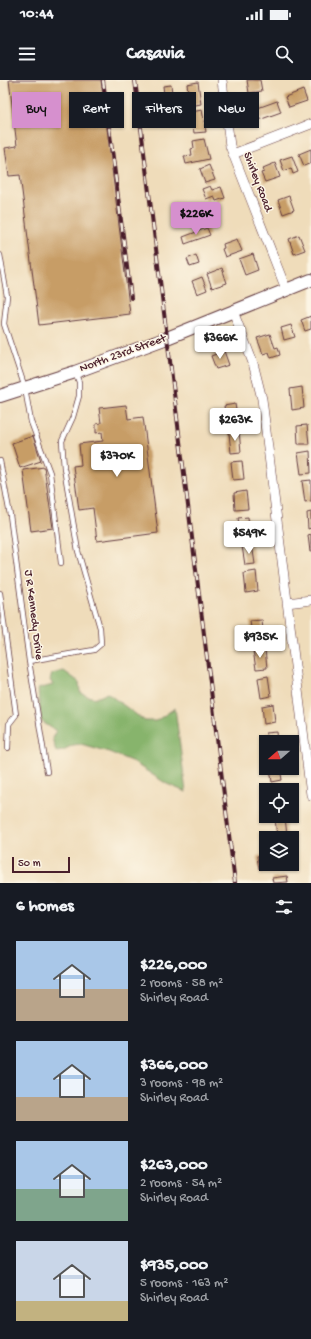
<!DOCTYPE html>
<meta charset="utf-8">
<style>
:root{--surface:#171b24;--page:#20242c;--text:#f1f3f6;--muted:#9ea1a6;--accent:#d690ce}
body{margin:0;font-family:"Gochi Hand",sans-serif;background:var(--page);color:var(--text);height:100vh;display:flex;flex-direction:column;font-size:15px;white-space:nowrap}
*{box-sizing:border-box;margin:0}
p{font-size:13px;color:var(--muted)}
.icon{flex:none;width:22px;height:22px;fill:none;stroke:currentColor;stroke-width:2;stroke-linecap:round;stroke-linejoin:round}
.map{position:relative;height:803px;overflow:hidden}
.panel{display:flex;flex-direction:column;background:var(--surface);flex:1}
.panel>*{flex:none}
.guide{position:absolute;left:12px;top:12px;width:287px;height:36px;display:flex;gap:8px}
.needle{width:26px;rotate:250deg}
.controls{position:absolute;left:259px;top:655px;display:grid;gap:8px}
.controls a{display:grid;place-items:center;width:40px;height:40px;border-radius:0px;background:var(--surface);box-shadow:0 1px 3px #0004;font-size:20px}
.scale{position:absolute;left:12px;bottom:10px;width:58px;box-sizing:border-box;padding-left:4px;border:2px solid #4a1f2b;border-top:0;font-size:11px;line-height:14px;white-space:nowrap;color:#4a1f2b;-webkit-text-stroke:3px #fcf5e5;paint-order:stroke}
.price{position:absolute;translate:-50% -34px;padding:0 9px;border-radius:4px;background:#fff;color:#222;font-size:13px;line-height:26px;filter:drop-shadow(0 1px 2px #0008)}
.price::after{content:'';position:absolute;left:50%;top:24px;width:12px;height:9px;margin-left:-6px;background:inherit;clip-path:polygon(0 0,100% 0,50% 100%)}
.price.on{background:var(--accent);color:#111}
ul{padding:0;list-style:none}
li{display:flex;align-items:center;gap:12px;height:100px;padding:0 16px}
li span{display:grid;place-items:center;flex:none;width:112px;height:80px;border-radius:0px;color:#555}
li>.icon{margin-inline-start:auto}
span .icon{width:48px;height:48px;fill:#fffc;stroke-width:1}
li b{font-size:17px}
h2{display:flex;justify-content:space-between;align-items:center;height:48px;padding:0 16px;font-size:17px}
.pill{padding:0 14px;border-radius:0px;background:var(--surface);box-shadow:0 1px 3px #0004;font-size:14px;line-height:36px}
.pill.on{background:var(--accent);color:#111}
.status{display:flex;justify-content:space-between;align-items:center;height:28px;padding:0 20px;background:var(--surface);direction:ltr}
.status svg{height:11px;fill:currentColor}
header{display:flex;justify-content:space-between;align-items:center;height:52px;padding:0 16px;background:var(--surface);font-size:18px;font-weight:700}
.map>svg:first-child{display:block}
.forest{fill:#87b46c;stroke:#686a4c}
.building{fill:#c79d66}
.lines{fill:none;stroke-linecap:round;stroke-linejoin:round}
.service-casing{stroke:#633b40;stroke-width:6}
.minor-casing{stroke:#633b40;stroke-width:10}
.secondary-casing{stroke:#633b40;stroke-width:14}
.service{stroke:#fff;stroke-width:4.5}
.minor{stroke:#fff;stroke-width:9}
.secondary{stroke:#fff;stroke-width:12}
.rail-casing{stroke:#4a1f2b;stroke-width:4}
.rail{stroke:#fcf5e5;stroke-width:2.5;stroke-dasharray:8;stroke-linecap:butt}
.labels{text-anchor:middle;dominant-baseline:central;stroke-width:3;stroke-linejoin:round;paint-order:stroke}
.street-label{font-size:12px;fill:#4a1f2b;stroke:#fcf5e5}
</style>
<div class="status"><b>10:44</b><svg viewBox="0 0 49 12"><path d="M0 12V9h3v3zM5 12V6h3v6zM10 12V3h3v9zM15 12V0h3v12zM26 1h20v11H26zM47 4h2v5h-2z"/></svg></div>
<header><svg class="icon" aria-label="menu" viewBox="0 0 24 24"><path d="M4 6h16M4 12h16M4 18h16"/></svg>Casavia<svg class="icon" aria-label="search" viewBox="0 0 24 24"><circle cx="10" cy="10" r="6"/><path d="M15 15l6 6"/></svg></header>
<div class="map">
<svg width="311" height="803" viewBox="0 0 311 803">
<rect width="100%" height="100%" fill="#fcf5e5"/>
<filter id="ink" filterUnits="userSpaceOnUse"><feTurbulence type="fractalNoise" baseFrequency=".025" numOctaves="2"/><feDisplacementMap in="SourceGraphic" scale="8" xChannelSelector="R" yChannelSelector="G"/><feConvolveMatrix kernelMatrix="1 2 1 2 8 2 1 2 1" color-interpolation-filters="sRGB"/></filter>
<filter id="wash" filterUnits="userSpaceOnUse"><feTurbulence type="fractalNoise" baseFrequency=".012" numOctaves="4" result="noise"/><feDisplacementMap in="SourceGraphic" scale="16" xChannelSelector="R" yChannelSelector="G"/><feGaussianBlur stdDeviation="0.9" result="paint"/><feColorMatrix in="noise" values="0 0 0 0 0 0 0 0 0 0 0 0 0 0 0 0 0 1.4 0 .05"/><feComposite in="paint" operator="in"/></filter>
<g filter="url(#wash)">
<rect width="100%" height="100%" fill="#efdcba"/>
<path class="forest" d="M 64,591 L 79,602 L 80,612 C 90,618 96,620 107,613 L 145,641 L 156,641 L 175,628 L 186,712 L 167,704 L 131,681 L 109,672 L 81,664 L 73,665 L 63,670 L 56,671 L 52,658 L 56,651 L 41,641 L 38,609 L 53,605 L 50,600 L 52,594 Z"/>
<g id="blocks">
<path class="building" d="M 9,0 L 101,0 L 130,234 L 39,245 L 20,95 L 9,96 L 5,68 L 17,66 Z
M 247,0 L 260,0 L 262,11 L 249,13 Z
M 198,2 L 201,24 L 190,26 L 187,4 Z
M 171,5 L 172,13 L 164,14 L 163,6 Z
M 303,10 L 307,21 L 289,27 L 285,17 Z
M 277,21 L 281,32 L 259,40 L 255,29 Z
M 202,30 L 206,52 L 194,53 L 191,32 Z
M 204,59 L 209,79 L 186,84 L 184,76 L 192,75 L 191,69 L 194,68 L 193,61 Z
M 311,69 L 311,83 L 304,86 L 299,74 Z
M 292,76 L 298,92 L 293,94 L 291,88 L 284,91 L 280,80 Z
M 275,83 L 280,97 L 265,102 L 261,93 L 264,92 L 263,88 Z
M 209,85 L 215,100 L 205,103 L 200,89 Z
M 210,106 L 212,110 L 221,107 L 225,118 L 216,121 L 214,116 L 206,119 L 202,109 Z
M 289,116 L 294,130 L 283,134 L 278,120 Z
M 207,148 L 210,155 L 185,164 L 183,157 Z
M 299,155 L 305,170 L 294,174 L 289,159 Z
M 237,159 L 242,171 L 225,177 L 222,169 L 224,168 L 223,164 Z
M 253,174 L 258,190 L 245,195 L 239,179 Z
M 196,175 L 199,184 L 190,187 L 187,179 Z
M 222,188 L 227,203 L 212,208 L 207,194 Z
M 202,197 L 207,210 L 197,214 L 192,201 Z
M 311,236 L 311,249 L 305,251 L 301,240 Z
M 291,245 L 295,257 L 284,260 L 281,248 Z
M 270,254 L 275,268 L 278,267 L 280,275 L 271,278 L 269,272 L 263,274 L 257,258 Z
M 224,271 L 229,285 L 216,289 L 211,276 Z
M 302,307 L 304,328 L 292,330 L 290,309 Z
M 235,324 L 238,343 L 227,345 L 224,326 Z
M 126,325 L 128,339 L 143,337 L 158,453 L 97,461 L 93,428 L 79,430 L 73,386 L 81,385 L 79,364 L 103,361 L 102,352 L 96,353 L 96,344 L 101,343 L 99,328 Z
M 307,345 L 309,364 L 298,364 L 297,346 Z
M 239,351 L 241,372 L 231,373 L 229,353 Z
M 33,356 L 41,381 L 20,388 L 12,363 Z
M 310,371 L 311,393 L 301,394 L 298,373 Z
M 242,381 L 244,399 L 233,400 L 231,382 Z
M 44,387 L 53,448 L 31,451 L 23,390 Z
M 311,400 L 311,421 L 305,422 L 302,401 Z
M 246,411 L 248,429 L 235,430 L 234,413 Z
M 311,432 L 311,448 L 308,449 L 307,433 Z
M 248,437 L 250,456 L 241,457 L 238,438 Z
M 311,454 L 311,472 L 310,472 L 308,455 Z
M 252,464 L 255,484 L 245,485 L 242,466 Z
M 256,491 L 258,511 L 246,513 L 244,493 Z
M 262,540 L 264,561 L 253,562 L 250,541 Z
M 265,569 L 267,588 L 256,589 L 253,570 Z
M 268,596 L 271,616 L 261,618 L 258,598 Z
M 273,624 L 275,642 L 264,644 L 262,626 Z
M 277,652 L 278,662 L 267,662 L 266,653 Z
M 270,688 L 280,688 L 282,700 L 272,702 Z
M 285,737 L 287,756 L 277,757 L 275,738 Z
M 266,775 L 266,784 L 267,784 L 268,788 L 259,789 L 257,776 Z
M 273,784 L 283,784 L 283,786 L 274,787 Z
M 287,796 L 288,802 L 273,803 L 272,798 Z"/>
</g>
</g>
<g filter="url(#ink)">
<use href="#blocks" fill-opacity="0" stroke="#633b40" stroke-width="1"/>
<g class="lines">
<defs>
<path id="service" d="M 0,175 L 7,216 L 4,244 L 25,308 L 31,342 L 50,393 L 61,483
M 0,381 L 10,435 L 29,581 L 47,692
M 0,513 L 16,635 L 9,644 L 8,668
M 29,581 L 94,570 L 101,564 L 100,548 L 78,471 L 64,388 L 62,361 L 73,337 L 79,316 L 79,302 L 75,292"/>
<path id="minor" d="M 222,0 L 230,66 L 286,209
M 233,74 L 311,44
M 233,231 L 253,283 L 262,319 L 311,715
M 287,523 L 311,520"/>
<path id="secondary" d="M 0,316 L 75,292 L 167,258 L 311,200"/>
</defs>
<use href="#service" class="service-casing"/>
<use href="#minor" class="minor-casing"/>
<use href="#secondary" class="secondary-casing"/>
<use href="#service" class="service"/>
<use href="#minor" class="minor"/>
<use href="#secondary" class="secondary"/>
<defs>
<path id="rail" d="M 103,0 L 131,218
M 135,0 L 235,803"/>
</defs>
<use href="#rail" class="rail-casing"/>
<use href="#rail" class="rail"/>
</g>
</g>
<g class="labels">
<g class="street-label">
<text transform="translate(257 102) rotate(69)">Shirley Road</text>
<text transform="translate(123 274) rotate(-20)">North 23rd Street</text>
<text transform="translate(33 535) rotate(83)">J R Kennedy Drive</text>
</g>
</g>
</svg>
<div class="controls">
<a><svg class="needle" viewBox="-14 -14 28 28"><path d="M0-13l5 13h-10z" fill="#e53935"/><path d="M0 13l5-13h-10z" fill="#9ea1a6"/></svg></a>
<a><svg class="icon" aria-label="locate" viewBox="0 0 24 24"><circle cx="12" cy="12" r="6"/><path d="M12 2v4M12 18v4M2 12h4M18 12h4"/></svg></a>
<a><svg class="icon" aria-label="layers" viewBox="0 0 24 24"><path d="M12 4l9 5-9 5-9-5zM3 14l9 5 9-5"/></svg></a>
</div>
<div class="scale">50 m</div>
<b class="price on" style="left:196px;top:156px">$226K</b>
<b class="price" style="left:220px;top:280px">$366K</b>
<b class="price" style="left:235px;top:362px">$263K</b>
<b class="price" style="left:117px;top:398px">$370K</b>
<b class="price" style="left:249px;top:475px">$549K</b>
<b class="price" style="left:260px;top:579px">$935K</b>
<div class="guide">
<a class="pill on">Buy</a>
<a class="pill">Rent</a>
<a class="pill">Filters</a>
<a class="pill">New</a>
</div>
</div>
<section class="panel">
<h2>6 homes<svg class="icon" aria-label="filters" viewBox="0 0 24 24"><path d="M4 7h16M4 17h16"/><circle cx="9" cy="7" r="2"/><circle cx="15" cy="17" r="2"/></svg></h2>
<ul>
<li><span style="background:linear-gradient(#a9c7e8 60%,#b9a48a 0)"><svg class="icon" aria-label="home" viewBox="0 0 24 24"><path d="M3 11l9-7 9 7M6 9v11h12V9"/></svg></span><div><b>$226,000</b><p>2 rooms · 58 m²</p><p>Shirley Road</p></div></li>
<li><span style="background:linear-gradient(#a9c7e8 70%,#b9a48a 0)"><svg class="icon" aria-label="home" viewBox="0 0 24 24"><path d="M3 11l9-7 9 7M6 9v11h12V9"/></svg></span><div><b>$366,000</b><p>3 rooms · 98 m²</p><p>Shirley Road</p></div></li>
<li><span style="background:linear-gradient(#a9c7e8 60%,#7fa58c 0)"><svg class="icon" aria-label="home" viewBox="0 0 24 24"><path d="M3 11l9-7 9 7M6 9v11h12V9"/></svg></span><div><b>$263,000</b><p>2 rooms · 54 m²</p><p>Shirley Road</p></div></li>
<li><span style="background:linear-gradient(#c9d6e8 75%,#c2b280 0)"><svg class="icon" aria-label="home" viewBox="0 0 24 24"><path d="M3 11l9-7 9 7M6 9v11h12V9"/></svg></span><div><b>$935,000</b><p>5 rooms · 163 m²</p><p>Shirley Road</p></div></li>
</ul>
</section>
